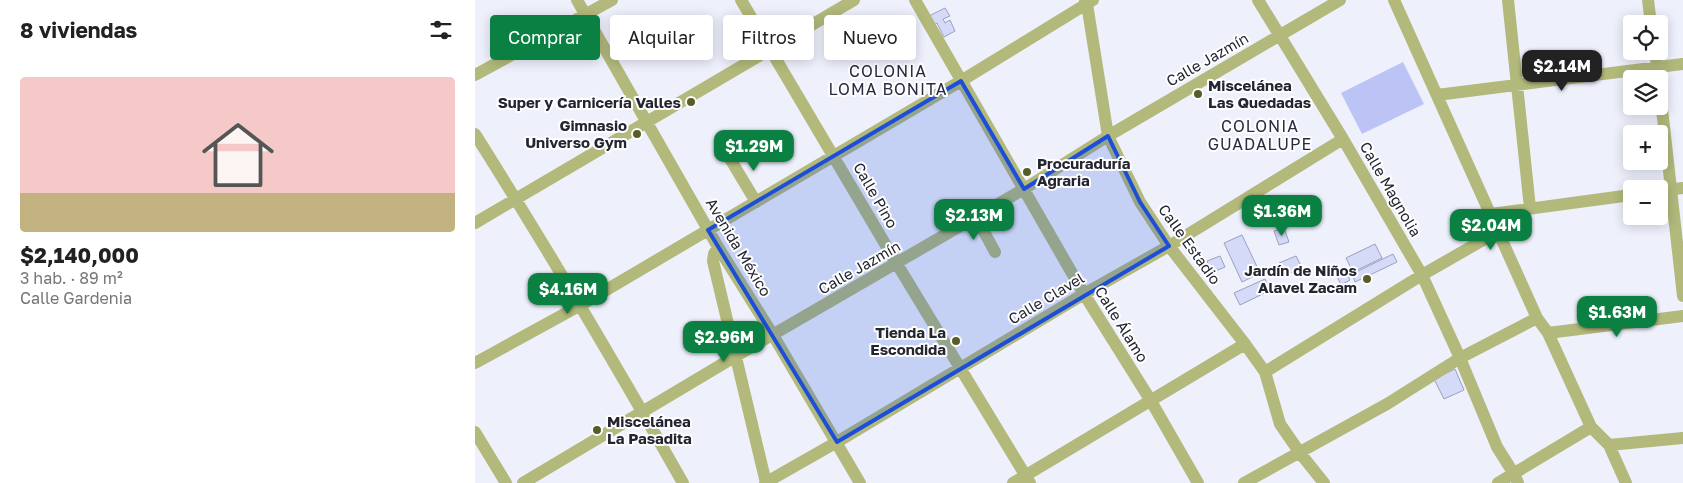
<!DOCTYPE html>
<html lang="es">
<meta charset="utf-8">
<style>
:root{--surface:#fff;--page:#f2f2f2;--text:#202124;--muted:#757577;--line:#e0e0e0;--accent:#0b8043}
body{margin:0;font-family:"Golos Text",sans-serif;background:var(--page);color:var(--text);height:100vh;display:flex;flex-direction:column;font-size:19px;white-space:nowrap}
*{box-sizing:border-box;margin:0}
p{font-size:16px;color:var(--muted)}
.icon{flex:none;width:28px;height:28px;fill:none;stroke:currentColor;stroke-width:2;stroke-linecap:round;stroke-linejoin:round}
.map{position:relative;flex:1;overflow:hidden}
.panel{display:flex;flex-direction:column;background:var(--surface);width:475px}
.panel>*{flex:none}
.top-card{position:absolute;left:15px;top:15px;width:475px;height:45px;display:flex;gap:10px}
.fabs{position:absolute;left:1148px;top:15px;display:grid;gap:10px}
.fabs a{display:grid;place-items:center;width:45px;height:45px;border-radius:5px;background:var(--surface);box-shadow:0 2px 12px #0003;font-size:25px}
.price{position:absolute;translate:-50% -42px;padding:0 11px;border-radius:10px;background:var(--accent);color:#fff;font-size:16px;line-height:32px;filter:drop-shadow(0 1px 2px #0008)}
.price::after{content:'';position:absolute;left:50%;top:30px;width:15px;height:11px;margin-left:-8px;background:inherit;clip-path:polygon(0 0,100% 0,50% 100%)}
.price.selected{background:#222;color:#fff}
ul{padding:0;list-style:none}
li{display:grid;align-content:center;gap:10px;height:265px;padding:0 20px}
li+li{border-top:1px solid var(--line)}
li span{display:grid;place-items:center;height:155px;border-radius:5px;color:#555}
li>.icon{margin-inline-start:auto}
span .icon{width:90px;height:90px;fill:#fffc;stroke-width:1}
li b{font-size:21px}
h2{display:flex;justify-content:space-between;align-items:center;height:60px;padding:0 20px;font-size:21px}
.chip{padding:0 18px;border-radius:5px;background:var(--surface);box-shadow:0 2px 12px #0003;font-size:18px;line-height:45px}
.chip.selected{background:var(--accent);color:#fff}
main{display:flex;flex:1;min-height:0}
.map>svg:first-child{display:block}
.green{fill:#bcc4f6}
.building{fill:#d5daf8;stroke:#9ba0bc}
.lines{fill:none;stroke-linecap:round;stroke-linejoin:round}
.minor{stroke:#b2b97b;stroke-width:12}
.marked{fill:#1d4ed8;fill-opacity:0.2;stroke:#1d4ed8;stroke-width:4;stroke-linejoin:round}
.poi-dot{fill:#575c2a;stroke:#fefefe;stroke-width:2}
.labels{text-anchor:middle;dominant-baseline:central;stroke-width:4;stroke-linejoin:round;paint-order:stroke}
.street-label{font-size:15px;fill:#232530;stroke:#fefefe}
.poi-label{font-size:15px;font-weight:bold;fill:#232530;stroke:#fefefe;text-anchor:end}
.neighbourhood-label{font-size:16px;letter-spacing:1px;fill:#282b42;stroke:#fefefe}
</style>
<main>
<section class="panel">
<h2>8 viviendas<svg class="icon" aria-label="filters" viewBox="0 0 24 24"><path d="M4 7h16M4 17h16"/><circle cx="9" cy="7" r="2"/><circle cx="15" cy="17" r="2"/></svg></h2>
<ul>
<li><span style="background:linear-gradient(#f6c9c9 75%,#c2b280 0)"><svg class="icon" aria-label="home" viewBox="0 0 24 24"><path d="M3 11l9-7 9 7M6 9v11h12V9"/></svg></span><div><b>$2,140,000</b><p>3 hab. · 89 m²</p><p>Calle Gardenia</p></div></li>
</ul>
</section>
<div class="map">
<svg width="1208" height="483" viewBox="0 0 1208 483">
<rect width="100%" height="100%" fill="#eef0fc"/>
<path class="green" d="M 928,62 L 949,104 L 887,134 L 866,93 Z"/>
<path class="building" d="M 470,8 L 475,16 L 468,19 L 470,23 L 475,20 L 480,31 L 469,37 L 462,23 L 459,25 L 454,16 Z
M 818,197 L 824,210 L 807,217 L 802,204 Z
M 799,204 L 805,218 L 786,226 L 781,211 Z
M 809,228 L 814,242 L 804,245 L 799,231 Z
M 767,235 L 785,273 L 767,282 L 749,243 Z
M 900,244 L 907,258 L 878,272 L 871,258 Z
M 918,254 L 922,262 L 880,282 L 877,274 Z
M 745,256 L 750,267 L 736,273 L 732,261 Z
M 821,256 L 827,268 L 809,276 L 804,263 Z
M 869,267 L 875,280 L 866,285 L 860,272 Z
M 790,279 L 796,290 L 765,305 L 759,293 Z
M 980,369 L 989,390 L 969,399 L 959,379 Z"/>
<g class="lines">
<path class="minor" d="M 102,0 L 243,247 L 298,335 L 385,483
M 266,0 L 422,264 L 555,483
M 440,0 L 609,294 L 676,401 L 723,483
M 610,0 L 612,4 L 633,136 L 665,202 L 694,246 L 770,344 L 790,372 L 805,424 L 825,453 L 849,483
M 783,0 L 868,139 L 947,275 L 985,358 L 1022,447 L 1039,474 L 1043,483
M 919,0 L 1062,318 L 1073,333 L 1116,427 L 1134,445 L 1151,483
M 1033,0 L 1055,208
M 1173,0 L 1176,24
M 1180,51 L 1183,74
M 0,75 L 137,0
M 1184,82 L 1208,296
M 962,95 L 1208,64
M 0,134 C 72,248 141,365 208,483
M 254,157 L 281,202
M 1184,191 L 1208,188
M 1016,214 L 1156,195
M 501,217 L 520,252
M 0,223 L 379,0
M 243,247 L 239,254 L 238,261 L 291,483
M 1073,333 L 1208,316
M 0,363 L 104,306 L 486,81 L 618,0
M 790,372 L 947,275 L 1022,232
M 0,432 L 31,483
M 1134,445 L 1208,438
M 48,483 L 261,356 L 549,189 L 633,136 L 865,0
M 290,483 L 362,442 L 609,294 L 694,246 L 868,139
M 538,483 L 770,344
M 769,483 L 912,404 L 985,358 L 1062,318
M 1023,483 L 1116,427"/>
</g>
<path class="marked" d="M 486,81 L 549,189 L 633,136 L 665,202 L 694,246 L 362,442 L 233,230 Z"/>
<g class="poi-dot">
<circle cx="723" cy="94" r="5"/>
<circle cx="216" cy="102" r="5"/>
<circle cx="162" cy="134" r="5"/>
<circle cx="552" cy="172" r="5"/>
<circle cx="892" cy="279" r="5"/>
<circle cx="481" cy="341" r="5"/>
<circle cx="122" cy="430" r="5"/>
</g>
<g class="labels">
<g class="street-label">
<text transform="translate(732 59) rotate(-30)">Calle Jazmín</text>
<text transform="translate(916 189) rotate(60)">Calle Magnolia</text>
<text transform="translate(401 195) rotate(60)">Calle Pino</text>
<text transform="translate(715 244) rotate(54)">Calle Estadio</text>
<text transform="translate(264 247) rotate(59)">Avenida México</text>
<text transform="translate(384 267) rotate(-30)">Calle Jazmín</text>
<text transform="translate(571 298) rotate(-31)">Calle Clavel</text>
<text transform="translate(647 324) rotate(58)">Calle Álamo</text>
</g>
<g class="poi-label">
<text x="733" y="85" text-anchor="start">Miscelánea<tspan x="733" dy="17">Las Quedadas</tspan></text>
<text x="206" y="102">Super y Carnicería Valles</text>
<text x="152" y="125">Gimnasio<tspan x="152" dy="17">Universo Gym</tspan></text>
<text x="562" y="163" text-anchor="start">Procuraduría<tspan x="562" dy="17">Agraria</tspan></text>
<text x="882" y="270">Jardín de Niños<tspan x="882" dy="17">Alavel Zacam</tspan></text>
<text x="471" y="332">Tienda La<tspan x="471" dy="17">Escondida</tspan></text>
<text x="132" y="421" text-anchor="start">Miscelánea<tspan x="132" dy="17">La Pasadita</tspan></text>
</g>
<g class="neighbourhood-label">
<text x="413" y="71">COLONIA<tspan x="413" dy="18">LOMA BONITA</tspan></text>
<text x="785" y="126">COLONIA<tspan x="785" dy="18">GUADALUPE</tspan></text>
</g>
</g>
</svg>
<div class="fabs">
<a><svg class="icon" aria-label="locate" viewBox="0 0 24 24"><circle cx="12" cy="12" r="6"/><path d="M12 2v4M12 18v4M2 12h4M18 12h4"/></svg></a>
<a><svg class="icon" aria-label="layers" viewBox="0 0 24 24"><path d="M12 4l9 5-9 5-9-5zM3 14l9 5 9-5"/></svg></a>
<a>+</a>
<a>−</a>
</div>
<b class="price selected" style="left:1087px;top:92px">$2.14M</b>
<b class="price" style="left:279px;top:172px">$1.29M</b>
<b class="price" style="left:807px;top:237px">$1.36M</b>
<b class="price" style="left:499px;top:241px">$2.13M</b>
<b class="price" style="left:1016px;top:251px">$2.04M</b>
<b class="price" style="left:93px;top:315px">$4.16M</b>
<b class="price" style="left:1142px;top:338px">$1.63M</b>
<b class="price" style="left:249px;top:363px">$2.96M</b>
<div class="top-card">
<a class="chip selected">Comprar</a>
<a class="chip">Alquilar</a>
<a class="chip">Filtros</a>
<a class="chip">Nuevo</a>
</div>
</div>
</main>
